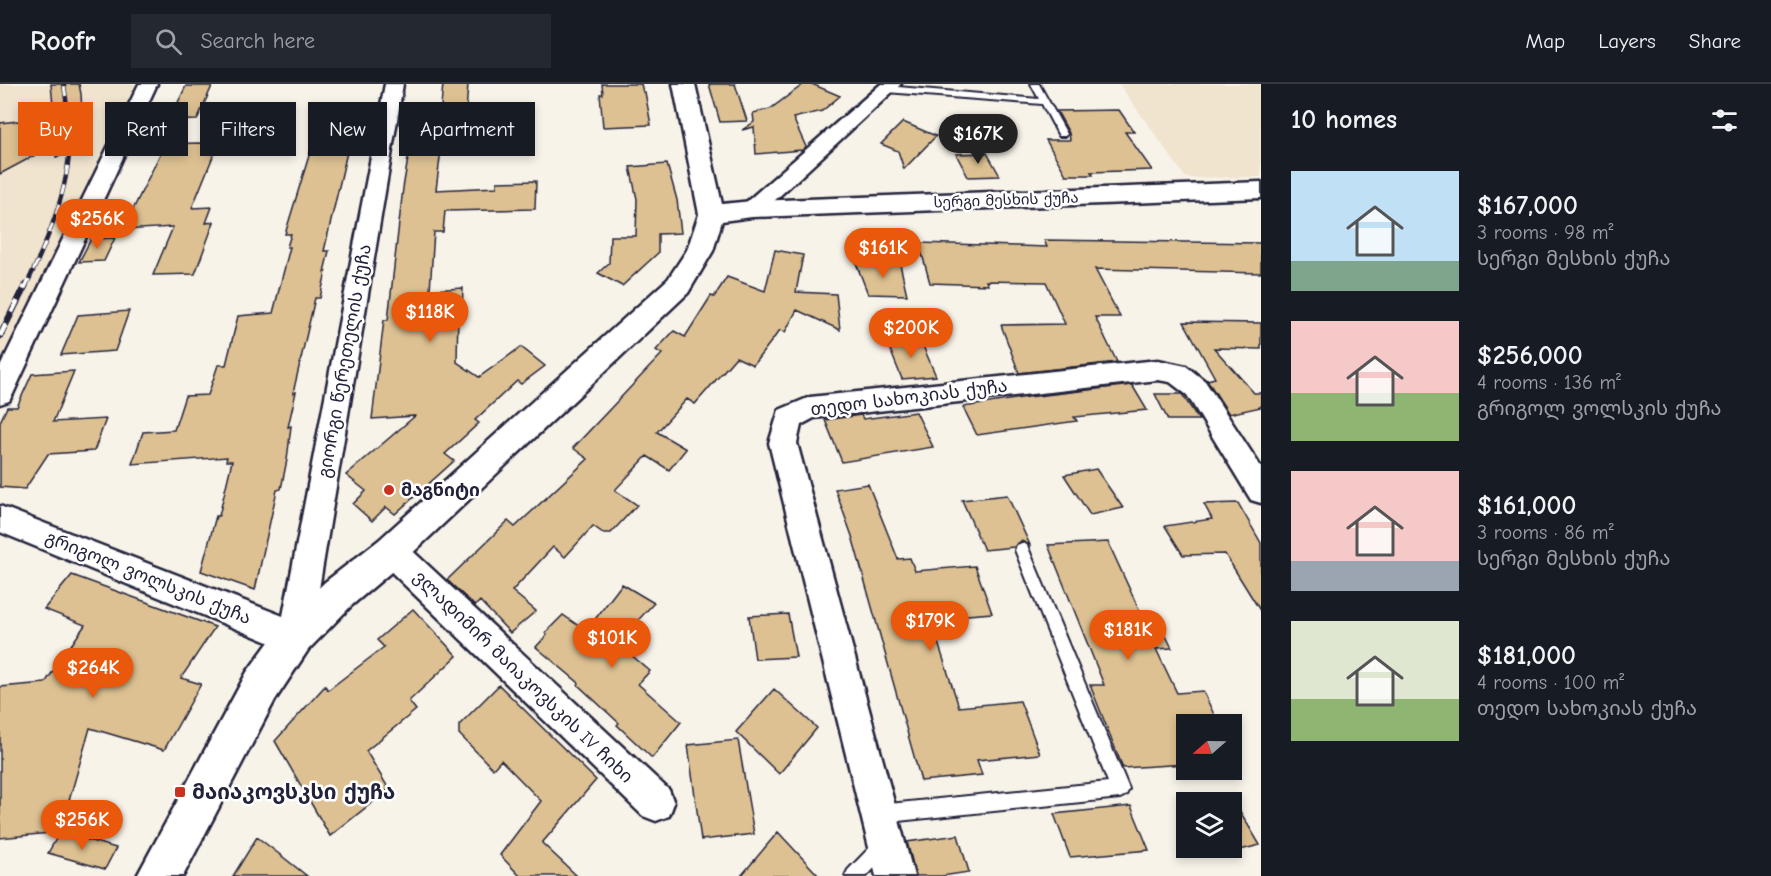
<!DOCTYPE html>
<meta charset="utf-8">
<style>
:root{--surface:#171b24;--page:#242831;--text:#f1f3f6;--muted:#9ea1a6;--line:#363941;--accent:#ea580c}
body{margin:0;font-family:"Comic Neue","Noto Sans Georgian",sans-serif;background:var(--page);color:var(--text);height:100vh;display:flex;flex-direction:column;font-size:22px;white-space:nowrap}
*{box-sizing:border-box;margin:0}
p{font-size:20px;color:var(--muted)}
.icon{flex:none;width:33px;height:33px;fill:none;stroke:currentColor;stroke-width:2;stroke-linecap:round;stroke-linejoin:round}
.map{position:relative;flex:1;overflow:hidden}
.sheet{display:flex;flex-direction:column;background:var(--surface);width:510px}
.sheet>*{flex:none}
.top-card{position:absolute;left:18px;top:18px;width:570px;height:54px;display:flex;gap:12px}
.needle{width:39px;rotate:250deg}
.buttons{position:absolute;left:1176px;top:630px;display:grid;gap:12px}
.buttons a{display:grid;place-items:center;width:66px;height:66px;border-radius:0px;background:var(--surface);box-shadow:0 3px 9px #0003;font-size:30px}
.price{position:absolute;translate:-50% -51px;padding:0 14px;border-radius:21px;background:var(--accent);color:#fff;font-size:20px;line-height:39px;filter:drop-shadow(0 2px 3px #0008)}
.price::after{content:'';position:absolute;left:50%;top:36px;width:18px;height:14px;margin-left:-9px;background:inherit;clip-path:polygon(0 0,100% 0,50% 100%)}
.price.on{background:#222;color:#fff}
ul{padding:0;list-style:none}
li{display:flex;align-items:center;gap:18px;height:150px;padding:0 30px}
li span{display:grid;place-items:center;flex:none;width:168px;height:120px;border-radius:0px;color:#555}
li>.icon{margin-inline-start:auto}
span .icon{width:72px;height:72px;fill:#fffc;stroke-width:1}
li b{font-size:26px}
h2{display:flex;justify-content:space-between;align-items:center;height:72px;padding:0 30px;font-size:26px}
.tag{padding:0 21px;border-radius:0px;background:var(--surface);box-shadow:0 3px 9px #0003;font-size:21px;line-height:54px}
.tag.on{background:var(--accent);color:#fff}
header{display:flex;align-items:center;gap:36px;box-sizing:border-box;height:84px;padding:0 30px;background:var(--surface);border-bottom:2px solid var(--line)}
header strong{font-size:28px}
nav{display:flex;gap:33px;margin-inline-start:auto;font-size:21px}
.search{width:420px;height:54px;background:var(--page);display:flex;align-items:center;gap:15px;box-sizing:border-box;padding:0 21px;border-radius:0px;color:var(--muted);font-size:22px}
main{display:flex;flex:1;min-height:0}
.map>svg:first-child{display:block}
.built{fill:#f0e4cf}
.building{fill:#ddc192;stroke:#22223b;stroke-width:1.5}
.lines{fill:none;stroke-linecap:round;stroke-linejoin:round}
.lane-casing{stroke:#22223b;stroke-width:4}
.street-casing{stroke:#22223b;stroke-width:5}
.secondary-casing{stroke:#22223b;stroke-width:5}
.lane{fill:#fff;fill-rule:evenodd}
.street{fill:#fff;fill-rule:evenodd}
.secondary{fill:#fff;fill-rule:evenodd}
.rail-far1-casing{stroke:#22223b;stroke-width:4.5}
.rail-casing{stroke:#22223b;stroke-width:7}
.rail-far1{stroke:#fff;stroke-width:3;stroke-dasharray:10;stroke-linecap:butt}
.rail{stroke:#fff;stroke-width:4.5;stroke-dasharray:13;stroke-linecap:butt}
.poi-dot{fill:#c8321e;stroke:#fff;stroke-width:2}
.labels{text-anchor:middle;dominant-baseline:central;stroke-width:5;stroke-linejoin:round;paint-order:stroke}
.far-street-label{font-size:15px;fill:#22223b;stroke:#fff}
.street-label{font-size:18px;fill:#22223b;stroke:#fff}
.poi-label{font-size:18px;font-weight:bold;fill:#22223b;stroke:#fff;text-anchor:start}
.near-poi-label{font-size:21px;font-weight:bold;fill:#22223b;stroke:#fff;text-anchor:start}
</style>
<header>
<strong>Roofr</strong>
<div class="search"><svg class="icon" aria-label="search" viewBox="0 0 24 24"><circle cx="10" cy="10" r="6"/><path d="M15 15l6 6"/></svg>Search here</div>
<nav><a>Map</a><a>Layers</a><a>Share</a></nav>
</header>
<main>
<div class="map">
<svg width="1261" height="792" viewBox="0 0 1261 792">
<rect width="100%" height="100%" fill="#f8f3e9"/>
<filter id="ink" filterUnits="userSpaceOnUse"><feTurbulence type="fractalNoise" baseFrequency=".0167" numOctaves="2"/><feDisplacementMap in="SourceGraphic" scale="12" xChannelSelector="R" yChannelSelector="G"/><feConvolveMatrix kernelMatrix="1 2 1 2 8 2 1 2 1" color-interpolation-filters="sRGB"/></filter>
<g filter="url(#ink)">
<path class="built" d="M 0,0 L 136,0 L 0,280 Z
M 1119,0 L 1261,0 L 1261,93 L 1186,94 Z"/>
<path class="building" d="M 51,0 L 79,0 L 81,10 L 84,67 L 56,73 L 56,60 L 0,90 L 0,39 L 18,37 L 55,43 Z
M 443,0 L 468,0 L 465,43 L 439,44 Z
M 602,0 L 641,0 L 643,8 L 645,8 L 651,41 L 603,43 L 600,10 L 603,10 Z
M 709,0 L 735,0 L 747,37 L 720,38 Z
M 804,0 L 812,0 L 840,12 L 822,27 L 793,34 L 806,63 L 802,66 L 756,70 L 754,43 L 742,46 L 754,38 L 753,29 L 770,25 Z
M 186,2 L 212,2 L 197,36 L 169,37 Z
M 1119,26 L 1134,48 L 1125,48 L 1152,86 L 1091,88 L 1093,91 L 1066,91 L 1046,56 L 1070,56 L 1069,49 L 1057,27 Z
M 354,38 L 324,167 L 329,167 L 324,188 L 326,188 L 320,214 L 315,214 L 293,309 L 296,308 L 288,343 L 291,342 L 287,376 L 281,405 L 277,406 L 255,506 L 201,487 L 216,432 L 219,432 L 232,377 L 226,377 L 227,373 L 132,380 L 143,348 L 174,346 L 185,312 L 208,311 L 218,281 L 226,281 L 238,232 L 273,229 L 290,163 L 287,163 L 291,150 L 285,150 L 319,39 Z
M 903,38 L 936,52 L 904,85 L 898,67 L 881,60 Z
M 443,50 L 436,106 L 497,103 L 497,98 L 536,97 L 535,125 L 445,127 L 443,148 L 434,148 L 430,206 L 463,204 L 462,227 L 458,227 L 457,278 L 479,293 L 521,263 L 545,282 L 521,300 L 517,297 L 475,336 L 479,339 L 445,370 L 454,377 L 395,430 L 386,423 L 372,437 L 353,420 L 366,407 L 346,391 L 415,332 L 372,335 L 384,236 L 388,236 L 403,104 L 412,51 Z
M 198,59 L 218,60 L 192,124 L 212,123 L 206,139 L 214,138 L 195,190 L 153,191 L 173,143 L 123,146 L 165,60 Z
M 987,69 L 1000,92 L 968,93 L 956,70 Z
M 667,80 L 677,116 L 681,149 L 658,150 L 658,169 L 622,202 L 598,189 L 609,179 L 610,152 L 636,152 L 637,115 L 630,83 Z
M 115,154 L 104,177 L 79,178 L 91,155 Z
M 1044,156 L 1261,159 L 1261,189 L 1095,185 L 1120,233 L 1095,233 L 1117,278 L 1019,289 L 1001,241 L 1065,240 L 1046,198 L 986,197 L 988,201 L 930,199 L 919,159 L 1047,163 Z
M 775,166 L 803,171 L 796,208 L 836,210 L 840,246 L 797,226 L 785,248 L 780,246 L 753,281 L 736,273 L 695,320 L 687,315 L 657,348 L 686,365 L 669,386 L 647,372 L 615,406 L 637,421 L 611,449 L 603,449 L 593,442 L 565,473 L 553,463 L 512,507 L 536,527 L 510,549 L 480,517 L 475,522 L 447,496 L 508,437 L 515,443 L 588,375 L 573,364 L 662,270 L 656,266 L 674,247 L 685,253 L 711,212 L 714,213 L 727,193 L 765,207 Z
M 856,179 L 900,180 L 907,211 L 868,210 Z
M 129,227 L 115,267 L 61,271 L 78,231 Z
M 1184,238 L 1261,239 L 1261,265 L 1214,264 L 1254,309 L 1261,309 L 1261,323 L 1229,330 L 1207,296 L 1215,294 Z
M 920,255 L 936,292 L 902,295 L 887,258 Z
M 74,287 L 53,338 L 106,335 L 94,367 L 48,370 L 25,405 L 0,403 L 0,338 L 7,323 L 17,323 L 32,290 Z
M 1132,301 L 1147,326 L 1074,333 L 1077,337 L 977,351 L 963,323 L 1028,313 Z
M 1155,310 L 1182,310 L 1199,336 L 1168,336 Z
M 916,328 L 933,363 L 842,378 L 825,336 L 861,331 L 863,335 Z
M 1096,385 L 1123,424 L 1090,431 L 1064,391 Z
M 868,400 L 898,475 L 910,474 L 915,487 L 975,482 L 992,529 L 930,534 L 959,623 L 1020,617 L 1040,670 L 977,676 L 982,691 L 921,697 L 852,452 L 835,405 Z
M 1007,411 L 1030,461 L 1021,457 L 1014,463 L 984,466 L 962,416 Z
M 1238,419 L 1261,459 L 1261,528 L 1225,470 L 1183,471 L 1165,442 L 1212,435 L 1204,420 Z
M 1108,458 L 1141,530 L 1155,530 L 1172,564 L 1156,565 L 1177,609 L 1203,607 L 1217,637 L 1186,639 L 1186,680 L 1123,684 L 1090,601 L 1104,601 L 1048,461 Z
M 72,491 L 215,543 L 181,594 L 201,600 L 164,666 L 90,644 L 60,748 L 0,754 L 0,603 L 45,599 L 85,541 L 44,525 Z
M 622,500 L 654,519 L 617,559 L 650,587 L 638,600 L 681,638 L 652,674 L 617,641 L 619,639 L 578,601 L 579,599 L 536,563 L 547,551 L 545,549 L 563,531 L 586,547 Z
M 413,525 L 457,572 L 409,617 L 416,626 L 366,667 L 389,705 L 330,752 L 275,657 L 325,602 L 328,606 L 384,563 L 377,556 Z
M 788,530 L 796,573 L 755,575 L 749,532 Z
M 499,601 L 596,696 L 542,759 L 577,792 L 520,792 L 500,771 L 541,717 L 501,676 L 493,685 L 459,650 L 459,641 Z
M 774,605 L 817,644 L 779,690 L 736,648 Z
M 738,656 L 754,750 L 701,756 L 688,661 Z
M 1232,714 L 1260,761 L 1232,768 Z
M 1131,722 L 1149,766 L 1070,773 L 1054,730 Z
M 60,748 L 116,764 L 105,785 L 48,769 Z
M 778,748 L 819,792 L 741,792 Z
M 958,751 L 969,788 L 942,792 L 916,792 L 907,758 Z
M 257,753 L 283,773 L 307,792 L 233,792 Z"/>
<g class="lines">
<defs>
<path id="lane" d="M 1031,0 L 1039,0 L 1067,50 L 1065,52 L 1059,52 L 1042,20 L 886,8 L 882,5 L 886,2 L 1039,15 Z
M 1022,459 L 1027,461 L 1029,466 L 1129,705 L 1126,711 L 1120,714 L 879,739 L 873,736 L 870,730 L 873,724 L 879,721 L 1108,698 L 1015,466 L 1017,461 Z
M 884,752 L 890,755 L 893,761 L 890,767 L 867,792 L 845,792 L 848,786 L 878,755 Z"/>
<path id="street" d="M 139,0 L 157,0 L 13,310 L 9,317 L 0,320 L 0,283 Z
M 385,0 L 403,0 L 311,553 L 306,564 L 295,569 L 0,448 L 0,422 L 283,532 Z
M 881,0 L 901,0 L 760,130 L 752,132 L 744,130 L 741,125 L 744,120 Z
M 1158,276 L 1186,282 L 1205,297 L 1261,383 L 1261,419 L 1251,416 L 1187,311 L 1170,298 L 1158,296 L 814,334 L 801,341 L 797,359 L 914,792 L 876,792 L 769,359 L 779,326 L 810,313 Z
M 391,453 L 402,457 L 669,706 L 674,719 L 669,732 L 656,737 L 643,732 L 380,477 L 376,467 L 380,457 Z"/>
<path id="secondary" d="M 673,0 L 695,0 L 722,120 L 752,117 L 1261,98 L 1261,114 L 752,133 L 722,137 L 713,167 L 688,209 L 403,478 L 351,522 L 308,566 L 275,616 L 183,792 L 137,792 L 247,588 L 282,540 L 325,498 L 379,456 L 668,195 L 687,166 L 699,130 Z"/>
</defs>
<use href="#lane" class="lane-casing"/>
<use href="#street" class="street-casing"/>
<use href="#secondary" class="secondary-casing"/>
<use href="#lane" class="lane"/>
<use href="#street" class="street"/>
<use href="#secondary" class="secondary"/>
<defs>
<path id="rail-far1" d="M 25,204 C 47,158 69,107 70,55 C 70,37 66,18 64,0"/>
<path id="rail" d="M 0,252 L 25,202"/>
</defs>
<use href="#rail-far1" class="rail-far1-casing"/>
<use href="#rail" class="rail-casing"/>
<use href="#rail-far1" class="rail-far1"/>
<use href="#rail" class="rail"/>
</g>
</g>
<g class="poi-dot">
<circle cx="389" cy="406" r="6"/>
<rect x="174" y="702" width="12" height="12" rx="3"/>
</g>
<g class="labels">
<g class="far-street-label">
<text transform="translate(1006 116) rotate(-2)">სერგი მესხის ქუჩა</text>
</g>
<g class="street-label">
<text transform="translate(345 277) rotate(-80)">გიორგი წერეთელის ქუჩა</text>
<text transform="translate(909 314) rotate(-7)">თედო სახოკიას ქუჩა</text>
<text transform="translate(148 494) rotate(22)">გრიგოლ ვოლსკის ქუჩა</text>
<text transform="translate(523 593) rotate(44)">ვლადიმირ მაიაკოვსკის IV ჩიხი</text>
</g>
<g class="poi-label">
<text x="401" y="406">მაგნიტი</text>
</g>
<g class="near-poi-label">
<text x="192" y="708">მაიაკოვსკსი ქუჩა</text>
</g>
</g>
</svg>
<div class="buttons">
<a><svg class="needle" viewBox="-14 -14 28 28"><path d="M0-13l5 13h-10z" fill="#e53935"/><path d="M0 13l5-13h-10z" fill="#9ea1a6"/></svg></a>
<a><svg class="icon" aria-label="layers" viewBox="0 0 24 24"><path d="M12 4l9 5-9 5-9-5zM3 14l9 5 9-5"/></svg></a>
</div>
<b class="price on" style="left:978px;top:81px">$167K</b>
<b class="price" style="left:97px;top:166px">$256K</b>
<b class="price" style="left:883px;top:195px">$161K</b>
<b class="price" style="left:430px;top:259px">$118K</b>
<b class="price" style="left:911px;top:275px">$200K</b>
<b class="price" style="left:930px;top:568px">$179K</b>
<b class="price" style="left:1128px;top:577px">$181K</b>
<b class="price" style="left:612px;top:585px">$101K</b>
<b class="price" style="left:93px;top:615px">$264K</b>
<b class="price" style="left:82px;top:767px">$256K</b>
<div class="top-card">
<a class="tag on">Buy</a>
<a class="tag">Rent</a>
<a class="tag">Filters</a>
<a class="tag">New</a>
<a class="tag">Apartment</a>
</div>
</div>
<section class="sheet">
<h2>10 homes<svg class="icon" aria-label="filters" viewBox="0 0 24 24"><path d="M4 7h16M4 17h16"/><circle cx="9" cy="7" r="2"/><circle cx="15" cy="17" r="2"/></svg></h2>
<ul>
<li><span style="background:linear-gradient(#bfe0f5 75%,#7fa58c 0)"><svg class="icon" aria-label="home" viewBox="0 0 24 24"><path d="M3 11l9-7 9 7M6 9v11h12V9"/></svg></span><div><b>$167,000</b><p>3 rooms · 98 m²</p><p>სერგი მესხის ქუჩა</p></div></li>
<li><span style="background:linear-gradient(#f6c9c9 60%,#8fb573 0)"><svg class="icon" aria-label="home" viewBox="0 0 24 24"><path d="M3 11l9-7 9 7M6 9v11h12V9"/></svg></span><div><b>$256,000</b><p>4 rooms · 136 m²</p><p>გრიგოლ ვოლსკის ქუჩა</p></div></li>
<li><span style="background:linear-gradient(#f6c9c9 75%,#9aa5b1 0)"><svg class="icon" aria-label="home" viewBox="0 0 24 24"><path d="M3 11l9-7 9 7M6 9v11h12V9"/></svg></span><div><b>$161,000</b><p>3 rooms · 86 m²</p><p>სერგი მესხის ქუჩა</p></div></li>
<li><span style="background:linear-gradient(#dfe7d0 65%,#8fb573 0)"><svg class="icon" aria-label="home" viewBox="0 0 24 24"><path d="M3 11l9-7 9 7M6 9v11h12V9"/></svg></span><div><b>$181,000</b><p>4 rooms · 100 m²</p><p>თედო სახოკიას ქუჩა</p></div></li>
</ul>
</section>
</main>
